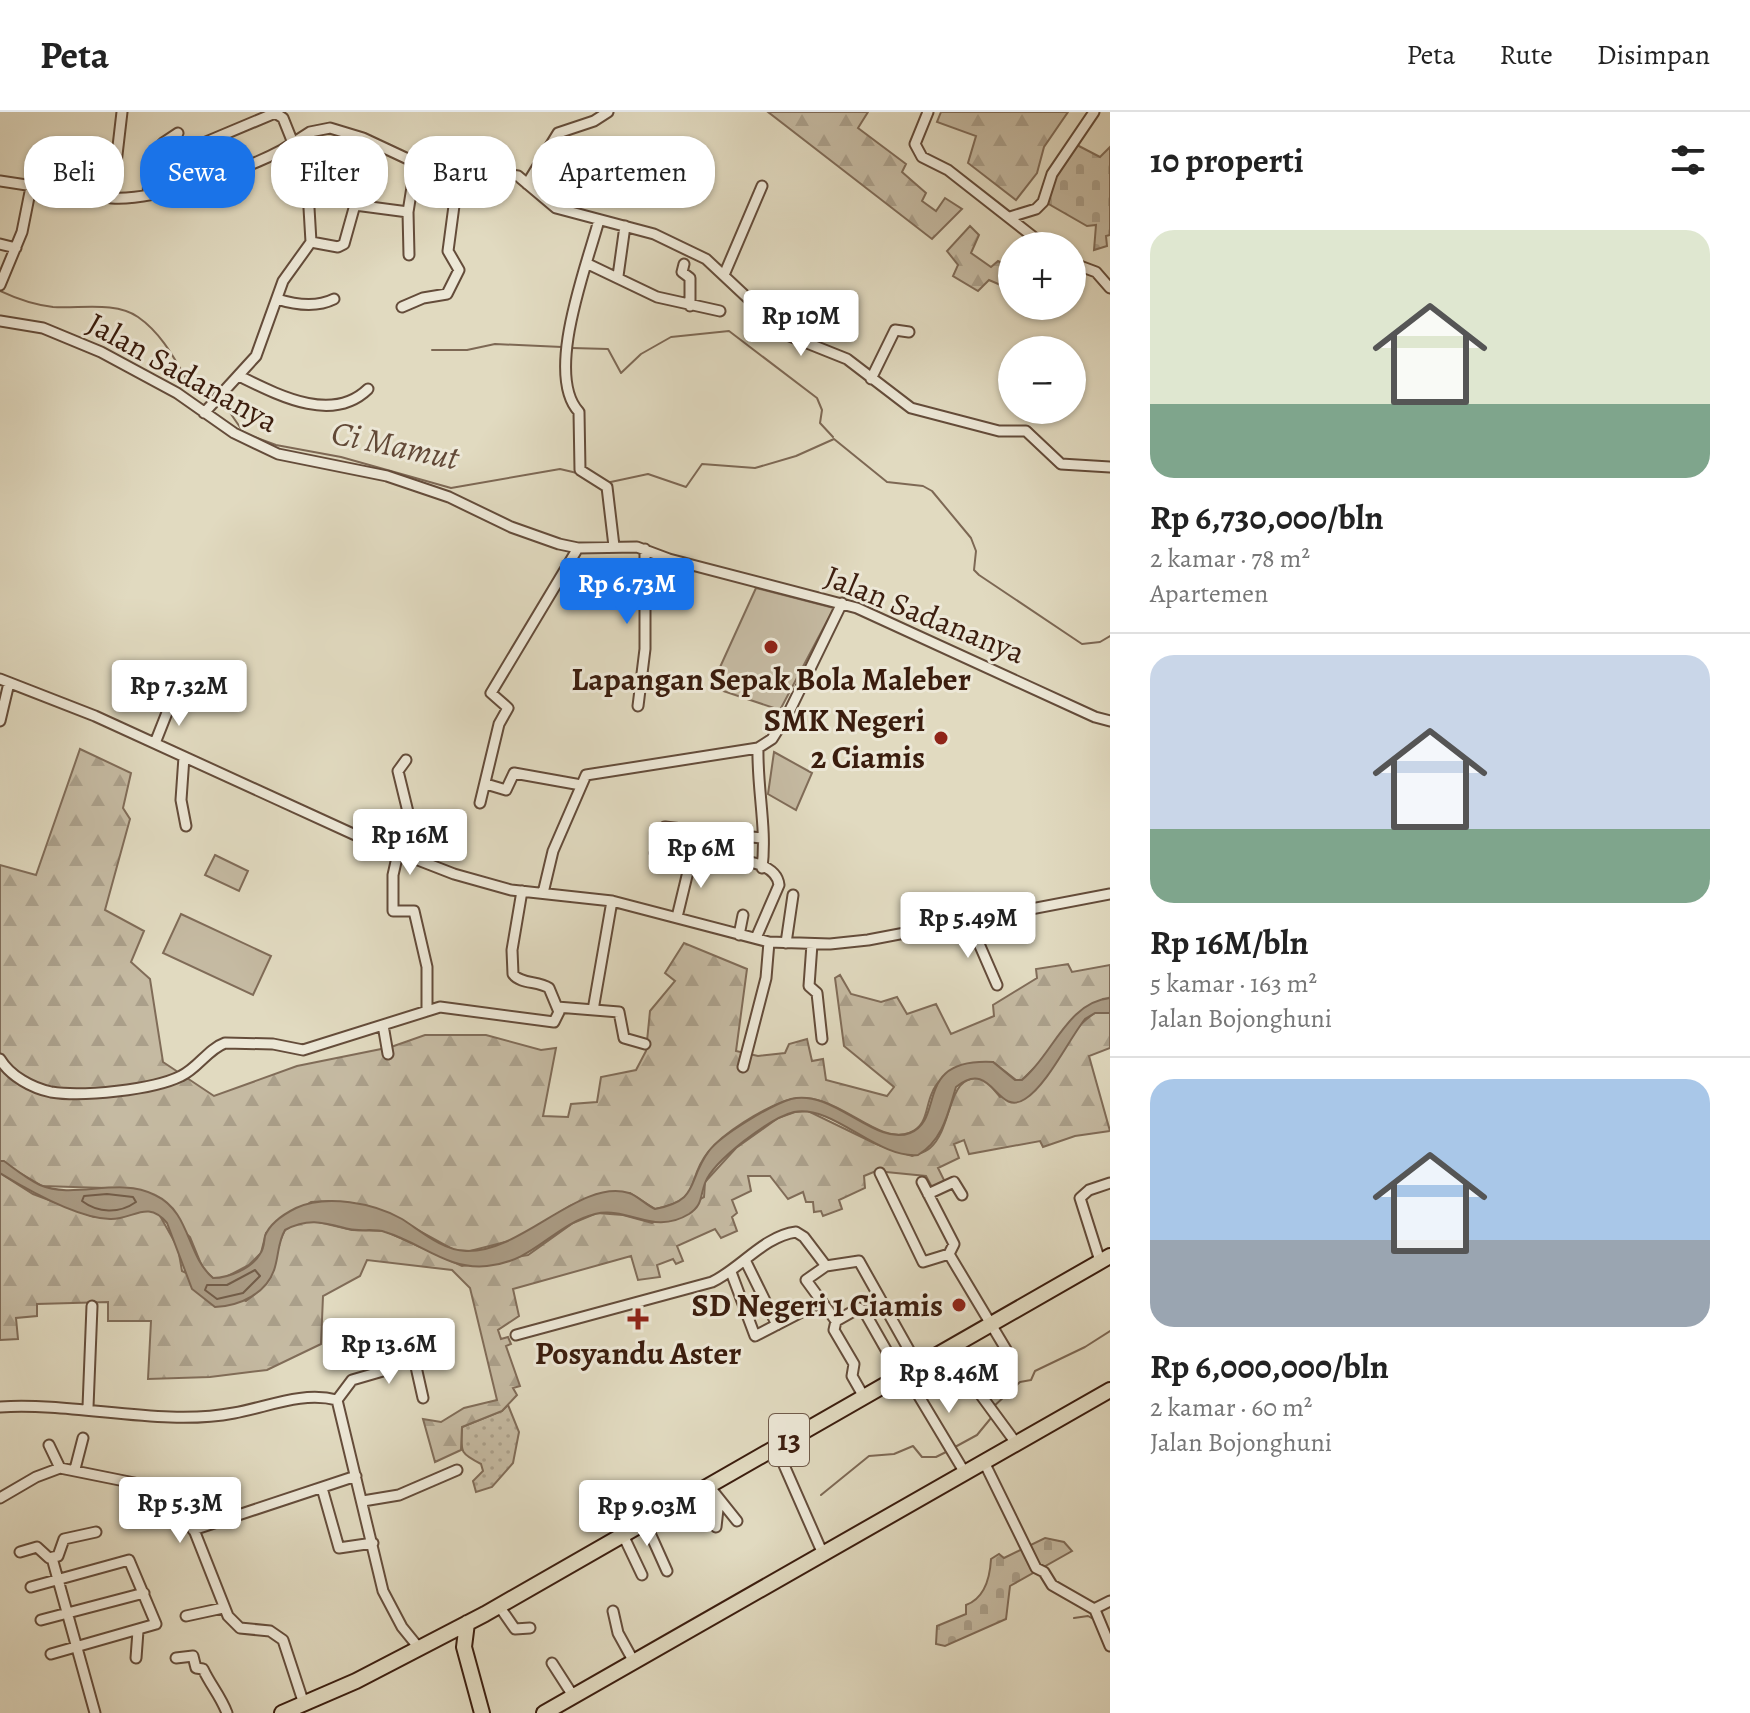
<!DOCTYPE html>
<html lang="id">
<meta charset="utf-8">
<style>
:root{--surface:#fff;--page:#f2f2f2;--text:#222;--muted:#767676;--line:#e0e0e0;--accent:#1a73e8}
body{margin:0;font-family:Alegreya,serif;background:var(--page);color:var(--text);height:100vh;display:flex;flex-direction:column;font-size:30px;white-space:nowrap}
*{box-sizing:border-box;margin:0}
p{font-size:26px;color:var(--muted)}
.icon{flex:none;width:44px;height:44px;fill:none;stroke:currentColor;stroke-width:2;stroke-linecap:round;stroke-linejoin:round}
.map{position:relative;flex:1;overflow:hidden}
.sheet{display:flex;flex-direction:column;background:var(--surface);width:640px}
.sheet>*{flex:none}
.top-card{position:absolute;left:24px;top:24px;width:760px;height:72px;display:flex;gap:16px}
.tools{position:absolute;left:998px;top:120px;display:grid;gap:16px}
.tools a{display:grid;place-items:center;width:88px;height:88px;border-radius:50%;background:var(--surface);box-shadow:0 2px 6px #0004;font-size:40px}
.price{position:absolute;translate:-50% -68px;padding:0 18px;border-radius:8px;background:#fff;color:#222;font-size:26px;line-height:52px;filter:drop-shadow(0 2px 4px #0008)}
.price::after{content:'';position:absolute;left:50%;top:48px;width:24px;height:18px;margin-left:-12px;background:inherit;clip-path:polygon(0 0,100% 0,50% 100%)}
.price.on{background:var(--accent);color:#fff}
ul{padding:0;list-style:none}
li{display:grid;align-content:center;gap:16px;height:424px;padding:0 40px}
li+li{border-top:2px solid var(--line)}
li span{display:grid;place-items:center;height:248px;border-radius:24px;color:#555}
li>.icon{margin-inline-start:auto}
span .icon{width:144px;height:144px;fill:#fffc;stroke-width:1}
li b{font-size:34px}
h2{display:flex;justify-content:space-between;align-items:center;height:96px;padding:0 40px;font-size:34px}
.tag{padding:0 28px;border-radius:32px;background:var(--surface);box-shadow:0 2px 6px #0004;font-size:28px;line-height:72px}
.tag.on{background:var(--accent);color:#fff}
header{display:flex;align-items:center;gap:48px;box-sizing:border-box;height:112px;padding:0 40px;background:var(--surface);border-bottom:2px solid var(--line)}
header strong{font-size:38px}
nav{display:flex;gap:44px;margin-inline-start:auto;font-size:28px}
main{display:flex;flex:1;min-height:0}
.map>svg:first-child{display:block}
.grass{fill:url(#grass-dots);stroke:#806c58;stroke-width:2}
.forest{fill:url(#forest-firs);stroke:#806c58;stroke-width:2}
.cemetery{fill:url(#cemetery-stones);stroke:#806c58;stroke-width:2}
.park{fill:#c5baa2;stroke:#806c58;stroke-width:2}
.water{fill:#a99a83;stroke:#7d6854;stroke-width:2}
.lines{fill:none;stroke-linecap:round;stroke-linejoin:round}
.shore{stroke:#725c48;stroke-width:2}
.stream{stroke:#7d6854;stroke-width:2}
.minor-casing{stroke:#644c3a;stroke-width:13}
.highway-casing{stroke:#3b1d0e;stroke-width:18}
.minor{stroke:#ece7d6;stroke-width:9}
.highway{stroke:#e1dac0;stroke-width:14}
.poi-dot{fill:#8f2418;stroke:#ece7d6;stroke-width:3}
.labels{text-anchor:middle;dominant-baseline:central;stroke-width:6;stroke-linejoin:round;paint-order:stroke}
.shield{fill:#ece7d6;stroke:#705a4a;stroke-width:2}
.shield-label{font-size:30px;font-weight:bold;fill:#3b1d0e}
.street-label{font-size:32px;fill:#3b1d0e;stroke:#ece7d6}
.poi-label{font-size:32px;font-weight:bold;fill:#3b1d0e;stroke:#ece7d6}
.water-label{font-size:34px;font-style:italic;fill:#624937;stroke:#ece7d6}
</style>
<header>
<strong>Peta</strong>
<nav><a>Peta</a><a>Rute</a><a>Disimpan</a></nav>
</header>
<main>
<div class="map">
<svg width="1110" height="1601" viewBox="0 0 1110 1601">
<defs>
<pattern id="grass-dots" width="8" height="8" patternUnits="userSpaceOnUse" patternTransform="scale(2)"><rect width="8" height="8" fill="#c5baa2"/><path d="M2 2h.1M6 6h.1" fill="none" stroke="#aa9f8a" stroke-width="1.8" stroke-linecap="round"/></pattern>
<pattern id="forest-firs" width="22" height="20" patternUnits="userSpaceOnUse" patternTransform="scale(2)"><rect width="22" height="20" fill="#c5baa2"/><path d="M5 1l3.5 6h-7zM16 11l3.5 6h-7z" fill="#aa9f8a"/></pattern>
<pattern id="cemetery-stones" width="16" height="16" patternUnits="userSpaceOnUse" patternTransform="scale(2)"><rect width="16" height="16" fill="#c5baa2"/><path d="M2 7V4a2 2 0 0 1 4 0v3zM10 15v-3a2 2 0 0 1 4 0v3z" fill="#aa9f8a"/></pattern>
</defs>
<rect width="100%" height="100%" fill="#e1dac0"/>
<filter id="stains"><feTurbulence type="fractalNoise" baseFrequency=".0025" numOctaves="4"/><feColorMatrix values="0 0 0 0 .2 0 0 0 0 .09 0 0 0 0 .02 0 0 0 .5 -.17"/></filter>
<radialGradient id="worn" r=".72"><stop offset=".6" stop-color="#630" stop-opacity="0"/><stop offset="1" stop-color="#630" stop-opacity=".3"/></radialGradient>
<path class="grass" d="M 508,1293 L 519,1320 L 513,1351 L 492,1375 L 476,1380 L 473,1369 L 483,1359 L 481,1352 C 459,1341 461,1340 462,1315 L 502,1299 Z"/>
<path class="forest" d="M 768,0 L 868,0 L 858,16 L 906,52 L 902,60 L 926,81 L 922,89 L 936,99 L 945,86 L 962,97 L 932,127 Z
M 941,0 L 1068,0 L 1044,35 L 1037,61 L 1016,88 L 968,51 L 976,24 L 937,10 Z
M 970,114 L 979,123 L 971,141 L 991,155 L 998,149 L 1012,156 L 1012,178 L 989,168 L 978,179 L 953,164 L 958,153 L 947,139 Z
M 80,637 L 131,661 L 123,696 L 130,707 L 105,798 L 144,819 L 131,850 L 150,867 L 163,950 L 214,984 L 297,954 L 391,935 L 425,923 L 486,923 L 541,938 L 556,936 L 543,1004 L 568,1005 L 571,992 L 597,990 L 601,965 L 636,958 L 646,939 L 650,899 L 675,869 L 665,861 L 684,831 L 747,857 L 736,939 L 758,944 L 785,941 L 789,932 L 807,927 L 812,949 L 823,947 L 826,968 L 887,984 L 894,975 L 844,934 L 835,866 L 840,863 L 851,882 L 881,890 L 897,885 L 907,902 L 936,892 L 951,922 L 994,904 L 993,893 L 1037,866 L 1036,857 L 1068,852 L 1072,860 L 1110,853 L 1110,886 L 1103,887 L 1022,968 L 1016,968 L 993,950 C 972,949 941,958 932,981 C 925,996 928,1014 909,1021 C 874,1034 833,972 785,989 C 761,998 724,1020 708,1040 C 684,1070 705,1087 655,1097 L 630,1081 L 597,1083 L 570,1094 L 517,1127 L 470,1139 L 454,1138 L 383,1099 L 329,1089 L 311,1090 L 266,1121 L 261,1141 L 249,1153 L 224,1166 L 213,1166 L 203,1157 L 190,1125 L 136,1077 L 42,1074 L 0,1049 L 0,753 L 36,763 Z
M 1095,901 L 1110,901 L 1110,936 L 1089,944 L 1110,1019 L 1075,1024 L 1043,1035 L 1040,1029 L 969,1042 L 964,1028 L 954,1032 L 959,1046 L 938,1056 L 945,1070 L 933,1077 L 926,1064 L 876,1059 L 864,1064 L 865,1076 L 839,1088 L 842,1097 L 823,1104 L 821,1099 L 814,1100 L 813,1090 L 806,1090 L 803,1080 L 788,1087 L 770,1064 L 748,1064 L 751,1079 L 732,1088 L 737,1101 L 732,1105 L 737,1119 L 721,1126 L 715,1117 L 677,1134 L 683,1149 L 676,1152 L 673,1147 L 657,1153 L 660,1165 L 638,1168 L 631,1144 L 513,1177 L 519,1204 L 498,1218 L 501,1227 L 508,1225 L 511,1232 L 506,1234 L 520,1274 L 513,1276 L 517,1283 L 502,1299 L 462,1315 L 461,1338 L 435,1350 L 423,1307 L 441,1310 L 464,1296 L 497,1288 L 470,1176 L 452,1158 L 367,1148 L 360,1164 L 323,1184 L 321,1232 L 267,1258 L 210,1265 L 148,1267 L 151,1209 L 108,1209 L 108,1190 L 37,1192 L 37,1204 L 16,1206 L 18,1227 L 0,1228 L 0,1061 L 33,1082 L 94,1105 L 128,1103 L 149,1097 L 159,1102 L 178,1136 L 182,1159 L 246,1189 C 280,1165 269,1148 285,1118 L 299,1110 L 314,1109 L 352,1118 L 385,1119 L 462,1154 L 528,1143 L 573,1111 L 597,1101 L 623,1103 L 652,1111 L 704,1085 L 705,1070 L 736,1036 L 778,1006 L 795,1000 L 808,999 L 876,1032 L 912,1044 C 917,1042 926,1040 930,1036 C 955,1014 945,958 985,967 L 1000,985 L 1036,977 C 1053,952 1069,917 1095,901 Z"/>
<path class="cemetery" d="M 1075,32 L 1100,45 L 1110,35 L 1110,123 L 1106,124 L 1107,134 L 1094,138 L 1096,113 L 1087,114 L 1047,91 L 1055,63 Z
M 1045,1426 L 1064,1430 L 1072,1439 L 1010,1474 L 1006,1507 L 945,1534 L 936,1532 L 937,1514 L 966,1502 L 966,1493 C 985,1486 990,1465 991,1447 L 999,1442 L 1004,1446 Z"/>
<path class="park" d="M 756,476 L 834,496 L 780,598 L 711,575 Z
M 774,640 L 812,661 L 796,698 L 768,682 Z
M 215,743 L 248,759 L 239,779 L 205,763 Z
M 181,802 L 271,844 L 253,883 L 163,841 Z"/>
<path class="water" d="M 1110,886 L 1110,901 L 1095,901 L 1085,907 C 1068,929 1047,973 1025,987 C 996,1006 993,945 956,975 C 948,1001 943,1028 918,1043 C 877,1047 833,992 794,1000 C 770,1006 714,1048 705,1071 C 700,1084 703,1093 689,1102 C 653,1124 629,1094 595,1102 C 553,1113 534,1150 487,1154 C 447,1158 422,1131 385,1120 C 374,1116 361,1120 349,1117 C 325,1111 309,1105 285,1118 C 278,1130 279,1141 275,1155 C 268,1181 240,1194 215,1195 L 192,1177 L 167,1111 C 147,1087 133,1108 110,1107 C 77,1106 28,1078 0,1061 L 0,1049 L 4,1049 C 15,1057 27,1067 40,1073 C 75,1088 118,1064 155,1083 C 191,1100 186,1143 213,1166 C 229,1166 252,1156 260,1142 C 264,1137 264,1130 265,1124 C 270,1111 284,1102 296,1096 C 326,1082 374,1091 402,1107 C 421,1119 442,1138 466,1139 C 522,1141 580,1066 629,1081 C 638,1084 646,1093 655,1097 C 701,1088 686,1070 709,1039 C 721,1023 771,993 791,987 C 833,976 875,1035 910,1021 C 946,1007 912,946 993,950 L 1015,968 L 1022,968 C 1052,944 1067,890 1110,886 Z"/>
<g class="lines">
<path class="shore" d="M 107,1082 L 133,1085 L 136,1090 C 119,1102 98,1101 82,1089 L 84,1084 Z
M 255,1158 L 260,1164 L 243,1181 L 217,1187 L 205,1178 L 207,1173 L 227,1173 Z"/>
<path class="stream" d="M 0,179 C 17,187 34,193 53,195 C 79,197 115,189 138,205 C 164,223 177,252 193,278 L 216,281
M 572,236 L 608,237 L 621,261 L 641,242 L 671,225 L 729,219 L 817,286 L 822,298 L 820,311 L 833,325
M 432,238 L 467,238 L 495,232 L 562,235
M 222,289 L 244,321 L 276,333 L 341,345 L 451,376 L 560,357 L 577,361
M 585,367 L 600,374
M 606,371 L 648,362 L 686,375 L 702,352 L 755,356 L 796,344 L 834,327 L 887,370 L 923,374 L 932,379 L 971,426 L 976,439 L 974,458 L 979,463 L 1082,532 L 1100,530 L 1110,524
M 992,1296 L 1020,1270 L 1031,1268 L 1035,1259 L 1085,1235 L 1110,1219
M 955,1335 L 977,1323 L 991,1306
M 821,1383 L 869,1344 L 894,1342 L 913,1334 L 922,1345 L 936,1345 L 948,1339
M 1074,1506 L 1088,1504 L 1095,1508"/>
<defs>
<path id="minor" d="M 122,0 L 112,86 C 154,89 245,58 282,38
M 928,0 L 915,32 L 922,45 L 948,58 L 1045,134
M 168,46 L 275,1 L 283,6 L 293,31
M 0,69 L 112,86
M 527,72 L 558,21 L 594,9 L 608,0
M 148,82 L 149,66 L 168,46 L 163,31 L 178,21
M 355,93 L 408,100 L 416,50
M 408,100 L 409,143
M 1010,105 L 1036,97 L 1043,90 L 1052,62 L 1094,0
M 599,108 C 587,153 544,263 579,300 L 580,358 L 607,375 L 614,434
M 311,130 L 338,135 L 344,132 L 372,32
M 0,132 L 16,136
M 1072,151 L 1096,160 L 1110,176
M 588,152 L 657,185 L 720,199
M 684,152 L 682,160 L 690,166 L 690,194
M 724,163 L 762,74
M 618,164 L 625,114
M 0,173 L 22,120 L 31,75
M 277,187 C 296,193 316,196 334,187
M 402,195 L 423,186 L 447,182 L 459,158 L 448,139 L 459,56
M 0,209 L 43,216 L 101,240 L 177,281 L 234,321 L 278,342 L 387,364 L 449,385 L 511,415 L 559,432 L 578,436 L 637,435 L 669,447 L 857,496 L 1095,605 L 1110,609
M 239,264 C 278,283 332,312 368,277
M 871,267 L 895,218 L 909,220
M 204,301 L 256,244 L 283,169 L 311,130 L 308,79 L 282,38 L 310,20 L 330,16 L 363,26 L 410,48 L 518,64 L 556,96 L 654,122 L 706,147 L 787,223 L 847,247 L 911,296 L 999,319 L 1026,319 L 1061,352 L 1110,355
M 0,567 L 95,604 L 364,727 L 454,762 L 511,778 L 612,789 L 769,830 L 830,832 L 868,828 L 1110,782
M 638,594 L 645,537 L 645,437
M 0,609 L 9,571
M 155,631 L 172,588
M 758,636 C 757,677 767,716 762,756
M 184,645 L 181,688 L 186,714
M 486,672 L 506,678 L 514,661 L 581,673
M 480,691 L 499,612 L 508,596 L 491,581 L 578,436
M 395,741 L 408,700 L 398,659 L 406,648
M 398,741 L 393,763 L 393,799 L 414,799 L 427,855 L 427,899
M 543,781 L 553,739 L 586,663 L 758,636 L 772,627 L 789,600 L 842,491
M 677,805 L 692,743
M 970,811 L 997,873
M 739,823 L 743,803
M 756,826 L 779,773 C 775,735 677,750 655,741 L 665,715 L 761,726
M 786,831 L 793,783
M 812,832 L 809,874 L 817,881 L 822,927
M 557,895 L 619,900 L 624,926 L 645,932
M 593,898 L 612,789
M 383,913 L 388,942
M 0,947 C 10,964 32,976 51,980 C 82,985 153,978 181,964 C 198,956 208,937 225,931 L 273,932 L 303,938 L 440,895 L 554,910 L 559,900 L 549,876 C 538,869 520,872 513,862 L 512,838 L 522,779
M 743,955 L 766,866 L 769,830
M 880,1061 L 923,1150 L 949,1142 L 1010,1244 L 1009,1249 C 995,1260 991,1270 977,1279
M 922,1070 L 954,1132 L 949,1142
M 928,1082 L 954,1070 L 962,1083
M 1100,1149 L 1080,1086 L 1089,1078 L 1110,1071
M 746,1150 L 777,1213
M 826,1154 L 806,1168 L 836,1209
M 731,1160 L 755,1224 L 821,1190
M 516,1223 L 712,1170 C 740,1157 764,1124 796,1120 L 804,1125 L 826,1154 L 859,1149 L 918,1254
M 412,1237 L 423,1286
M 947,1237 L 1016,1331
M 905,1261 L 965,1361
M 864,1285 L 852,1264 L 854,1252 L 834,1218 L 836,1209 L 859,1196 L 864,1199 L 901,1264
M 337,1288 L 352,1268 L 383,1259 L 412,1237 L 425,1233
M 0,1295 C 76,1290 162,1315 234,1301 C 268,1295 302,1279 337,1288 L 383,1479 L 402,1515 L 419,1536
M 88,1295 L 92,1194
M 49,1333 L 60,1356
M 776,1335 L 823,1442
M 984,1350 L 1036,1456 L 1044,1460 L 1052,1473 L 1094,1497 L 1110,1489
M 75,1357 L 83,1326
M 709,1374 L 737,1409
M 322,1376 L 339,1436 L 373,1431
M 0,1386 L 36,1365 L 60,1356 L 179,1380 L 228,1504 L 240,1516 L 270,1519 L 283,1528 L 304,1592
M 363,1389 L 399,1383 L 457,1358
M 645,1410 L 667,1459
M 716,1415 L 719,1388
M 193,1418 L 356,1364
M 623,1423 L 642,1463
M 20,1440 L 37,1435 L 49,1446 L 58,1444 L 64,1427 L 96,1420
M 52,1446 L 95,1601
M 31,1475 L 129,1448 L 156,1512 L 51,1542
M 499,1494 L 515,1517 L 530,1516
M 1095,1498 L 1110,1534
M 613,1499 L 618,1521 L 634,1550
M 186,1504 L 223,1496
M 41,1508 L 144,1481
M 136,1546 L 138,1519
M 176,1546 L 193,1544 L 196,1556 L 203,1557 C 211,1574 220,1583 227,1601
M 552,1551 L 570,1579 L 578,1582"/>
<path id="highway" d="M 467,1511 L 464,1535 L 482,1601
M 282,1601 L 356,1569 L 485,1502 L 1110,1144
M 544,1601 L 1110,1278"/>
</defs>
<use href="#minor" class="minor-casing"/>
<use href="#highway" class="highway-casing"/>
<use href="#minor" class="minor"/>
<use href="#highway" class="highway"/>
</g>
<g class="poi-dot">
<circle cx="771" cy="535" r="8"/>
<circle cx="941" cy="626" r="8"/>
<circle cx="959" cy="1193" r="8"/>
<path d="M634 1195h8v8h8v8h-8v8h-8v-8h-8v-8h8z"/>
</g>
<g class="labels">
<rect class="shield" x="769" y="1302" width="40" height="52" rx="6"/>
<g class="shield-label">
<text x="789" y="1328">13</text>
</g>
<g class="street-label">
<text transform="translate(183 260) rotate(29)">Jalan Sadananya</text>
<text transform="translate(925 502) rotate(22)">Jalan Sadananya</text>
</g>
<g class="poi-label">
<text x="771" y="567">Lapangan Sepak Bola Maleber</text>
<text x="925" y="608" text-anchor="end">SMK Negeri<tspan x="925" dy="37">2 Ciamis</tspan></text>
<text x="943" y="1193" text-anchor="end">SD Negeri 1 Ciamis</text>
<text x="638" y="1241">Posyandu Aster</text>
</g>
<g class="water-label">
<text transform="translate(395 333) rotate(12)">Ci Mamut</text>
</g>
</g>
<rect width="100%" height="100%" filter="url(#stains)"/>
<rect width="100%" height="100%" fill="url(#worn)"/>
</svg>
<div class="tools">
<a>+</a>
<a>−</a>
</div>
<b class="price" style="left:801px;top:246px">Rp 10M</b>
<b class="price on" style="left:627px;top:514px">Rp 6.73M</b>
<b class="price" style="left:179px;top:616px">Rp 7.32M</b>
<b class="price" style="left:410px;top:765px">Rp 16M</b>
<b class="price" style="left:701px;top:778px">Rp 6M</b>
<b class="price" style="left:968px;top:848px">Rp 5.49M</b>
<b class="price" style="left:389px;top:1274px">Rp 13.6M</b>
<b class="price" style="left:949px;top:1303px">Rp 8.46M</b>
<b class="price" style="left:180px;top:1433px">Rp 5.3M</b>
<b class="price" style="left:647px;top:1436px">Rp 9.03M</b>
<div class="top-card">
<a class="tag">Beli</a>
<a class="tag on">Sewa</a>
<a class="tag">Filter</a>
<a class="tag">Baru</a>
<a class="tag">Apartemen</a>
</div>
</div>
<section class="sheet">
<h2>10 properti<svg class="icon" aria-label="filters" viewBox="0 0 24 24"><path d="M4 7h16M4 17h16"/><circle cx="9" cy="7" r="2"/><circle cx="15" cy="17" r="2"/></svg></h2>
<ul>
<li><span style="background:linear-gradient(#dfe7d0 70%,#7fa58c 0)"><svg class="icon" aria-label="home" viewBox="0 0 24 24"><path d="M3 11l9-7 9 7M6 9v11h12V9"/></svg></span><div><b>Rp 6,730,000/bln</b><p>2 kamar · 78 m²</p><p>Apartemen</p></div></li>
<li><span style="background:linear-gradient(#c9d6e8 70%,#7fa58c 0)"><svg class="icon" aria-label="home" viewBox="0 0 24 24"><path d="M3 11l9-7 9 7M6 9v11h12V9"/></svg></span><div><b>Rp 16M/bln</b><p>5 kamar · 163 m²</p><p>Jalan Bojonghuni</p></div></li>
<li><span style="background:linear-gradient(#a9c7e8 65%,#9aa5b1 0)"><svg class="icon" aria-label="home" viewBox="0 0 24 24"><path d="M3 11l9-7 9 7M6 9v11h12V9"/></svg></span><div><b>Rp 6,000,000/bln</b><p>2 kamar · 60 m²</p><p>Jalan Bojonghuni</p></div></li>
</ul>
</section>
</main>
